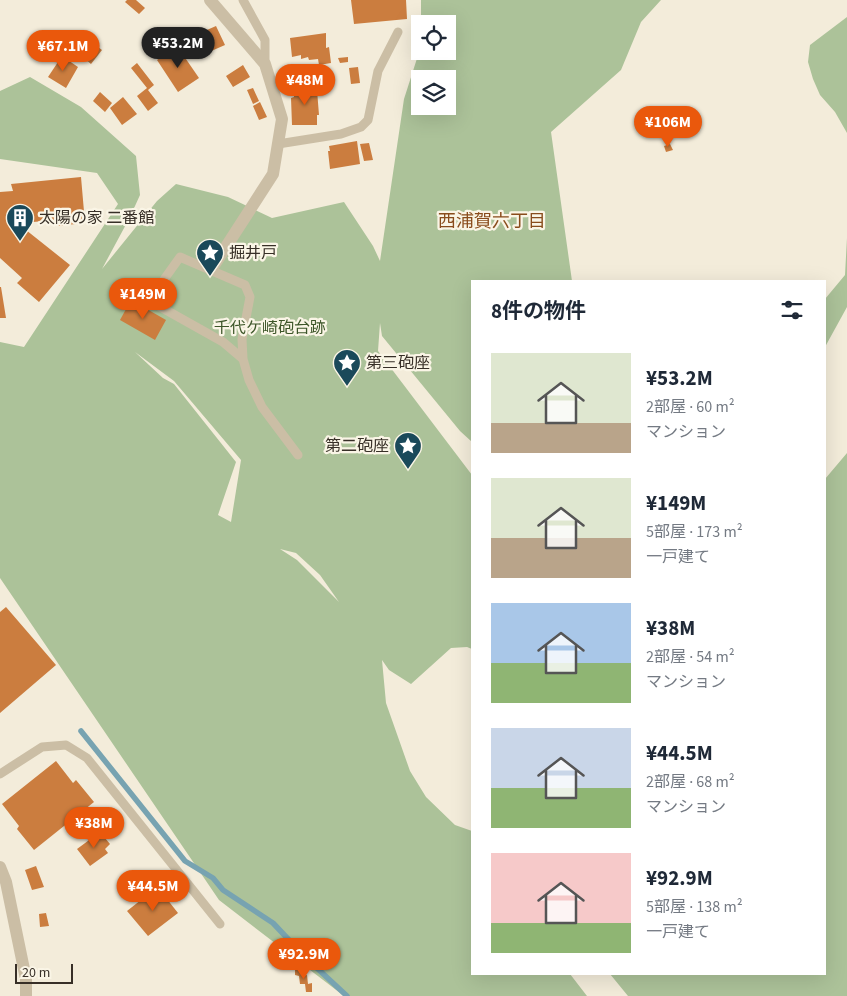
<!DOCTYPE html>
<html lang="ja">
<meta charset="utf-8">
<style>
:root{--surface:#fff;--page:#f2f2f3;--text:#1f2937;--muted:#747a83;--accent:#ea580c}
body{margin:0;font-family:"Source Sans 3","Noto Sans JP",sans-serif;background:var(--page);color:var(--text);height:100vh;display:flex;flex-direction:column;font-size:19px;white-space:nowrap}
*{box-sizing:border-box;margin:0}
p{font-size:16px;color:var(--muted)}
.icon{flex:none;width:28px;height:28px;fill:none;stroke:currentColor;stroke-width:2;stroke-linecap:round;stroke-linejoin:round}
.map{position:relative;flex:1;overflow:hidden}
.side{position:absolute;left:471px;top:280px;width:355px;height:695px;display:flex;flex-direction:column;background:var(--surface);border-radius:0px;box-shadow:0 5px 20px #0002}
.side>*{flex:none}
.tools{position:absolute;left:411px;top:15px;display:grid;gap:10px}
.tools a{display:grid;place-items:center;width:45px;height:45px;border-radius:0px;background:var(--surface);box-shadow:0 5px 20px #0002;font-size:25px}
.scale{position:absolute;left:15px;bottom:12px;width:58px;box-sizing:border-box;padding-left:5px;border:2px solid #372f27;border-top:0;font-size:14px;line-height:18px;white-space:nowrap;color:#372f27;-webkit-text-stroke:4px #faf5e6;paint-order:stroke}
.price{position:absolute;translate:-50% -42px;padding:0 11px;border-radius:18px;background:var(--accent);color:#fff;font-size:16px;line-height:32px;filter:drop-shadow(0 1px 2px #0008)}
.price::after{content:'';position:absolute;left:50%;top:30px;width:15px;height:11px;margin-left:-8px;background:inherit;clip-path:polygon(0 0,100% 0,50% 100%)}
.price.current{background:#222;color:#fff}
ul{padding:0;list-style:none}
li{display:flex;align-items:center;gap:15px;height:125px;padding:0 20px}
li span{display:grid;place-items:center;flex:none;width:140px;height:100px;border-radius:0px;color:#555}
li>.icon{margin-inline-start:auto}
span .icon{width:60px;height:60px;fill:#fffc;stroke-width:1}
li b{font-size:21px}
h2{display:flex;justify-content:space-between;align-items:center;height:60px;padding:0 20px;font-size:21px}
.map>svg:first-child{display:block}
.green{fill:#acc299;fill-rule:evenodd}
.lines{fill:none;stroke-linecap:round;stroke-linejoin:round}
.stream{stroke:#77a3b1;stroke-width:5.5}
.building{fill:#cb7d3f}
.service{stroke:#cbbea5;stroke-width:9}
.minor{stroke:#cbbea5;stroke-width:12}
.tertiary{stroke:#cbbea5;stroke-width:12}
.labels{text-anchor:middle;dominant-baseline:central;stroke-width:4.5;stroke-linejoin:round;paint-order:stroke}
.poi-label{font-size:16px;fill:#372f27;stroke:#faf5e6;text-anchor:start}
.park-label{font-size:16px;fill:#3d5629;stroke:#faf5e6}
.neighbourhood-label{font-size:18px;fill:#894c1c;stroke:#faf5e6}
</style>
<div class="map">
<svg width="847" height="996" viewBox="0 0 847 996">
<rect width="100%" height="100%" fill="#f3ecda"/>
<path class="green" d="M 421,0 L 661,0 L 641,22 L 621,70 L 551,132 L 572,281 L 472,281 L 472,442 L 460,431 L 382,336 L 380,323 L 378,351 L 472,475 L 472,649 L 467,647 L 451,648 L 411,684 L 389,670 L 382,660 L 386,703 L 410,771 L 426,797 L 455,825 L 472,831 L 472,974 L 570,974 L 587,996 L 344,996 L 219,900 L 0,578 L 0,342 L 24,347 L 118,204 L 97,173 L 0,159 L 0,91 L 30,77 L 81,107 L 136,156 L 140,195 L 130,217 L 102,269 L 157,201 L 176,184 L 228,197 L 272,218 L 344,202 L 373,246 L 380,261 L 404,99 L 420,49 L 420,51 L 448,51 L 448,24 L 421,24 ZM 420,79 L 448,79 L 448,106 L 420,106 ZM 135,352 L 174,381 L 241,460 L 231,522 L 218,515 L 236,462 L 174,384 L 163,378 ZM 280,549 L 296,553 L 320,575 L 339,602 L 297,560 Z
M 847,17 L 847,137 L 847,133 L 835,112 L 820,95 L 813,79 L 808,62 L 810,45 Z
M 847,238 L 847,307 L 825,347 L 825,299 L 845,275 Z
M 847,453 L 847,996 L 628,996 L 610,974 L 825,974 L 825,479 Z"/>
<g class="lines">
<path class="stream" d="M 81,731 L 185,861 L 213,878 L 223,890 L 273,923 L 305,957 L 347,996"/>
</g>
<path class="building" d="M 127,0 L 136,0 L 145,8 L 139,14 L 125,2 Z
M 351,0 L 406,0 L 407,19 L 354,24 Z
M 216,26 L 225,45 L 209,52 L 200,33 Z
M 326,33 L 326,48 L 329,47 L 331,63 L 319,65 L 318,59 L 309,60 L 308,57 L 301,59 L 301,55 L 292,57 L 290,38 Z
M 83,36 L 102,50 L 91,64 L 73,49 Z
M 177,46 L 199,78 L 178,92 L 157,60 Z
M 62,56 L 78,67 L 66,88 L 48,77 Z
M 348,57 L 348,62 L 340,63 L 338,58 Z
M 137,63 L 154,85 L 148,90 L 158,103 L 148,111 L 137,96 L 147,88 L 131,68 Z
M 243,65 L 250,77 L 233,87 L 226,76 Z
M 358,67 L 360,83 L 351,84 L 349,68 Z
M 312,85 L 312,91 L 317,90 L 319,115 L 317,115 L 317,125 L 292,125 L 291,98 L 294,97 L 293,86 Z
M 253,88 L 259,101 L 253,104 L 247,90 Z
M 100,92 L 112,103 L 105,112 L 93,101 Z
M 123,97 L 137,114 L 122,125 L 110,108 Z
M 260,102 L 267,117 L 259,120 L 253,106 Z
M 357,141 L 360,164 L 330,169 L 328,151 L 330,151 L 329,146 Z
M 369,143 L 373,160 L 364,161 L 360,144 Z
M 670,144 L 673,150 L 666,152 L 664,146 Z
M 81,177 L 85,223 L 57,226 L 57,220 L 21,223 L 21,226 L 70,265 L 39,302 L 17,283 L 22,278 L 0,258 L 0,192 L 13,191 L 11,184 Z
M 0,287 L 1,287 L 6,318 L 0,318 Z
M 131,300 L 166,320 L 155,340 L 120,320 Z
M 6,607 L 56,665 L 0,713 L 0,612 Z
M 56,761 L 73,783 L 76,780 L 94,802 L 34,850 L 17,829 L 19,826 L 2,804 Z
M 100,832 L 110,844 L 105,849 L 108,853 L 90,866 L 77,849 Z
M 36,866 L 44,887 L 32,890 L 25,870 Z
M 159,889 L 178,913 L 148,936 L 127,911 L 146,896 L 148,898 Z
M 46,913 L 49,926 L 40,927 L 39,914 Z
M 295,968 L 302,968 L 302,976 L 307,975 L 308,984 L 312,983 L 312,992 L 306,992 L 305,984 L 300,984 L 299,976 L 295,975 Z"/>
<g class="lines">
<path class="service" d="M 243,0 L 265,40 L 265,64
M 278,144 L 341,134 L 361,127 L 368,120 L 378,71 L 398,32
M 243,359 L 242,339 L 250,297 L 245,285 L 180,257 L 150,299 L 157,305 L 223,342 L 243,359 L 249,380 L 262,407 L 298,455
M 0,774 L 42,747 L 66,745 L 87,758 L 220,924"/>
<path class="minor" d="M 210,0 L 265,64 L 282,119 L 273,174 L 211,270"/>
<path class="tertiary" d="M 0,867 L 6,882 L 26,979 L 26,996"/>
</g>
<defs>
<symbol id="building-pin" viewBox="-11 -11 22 30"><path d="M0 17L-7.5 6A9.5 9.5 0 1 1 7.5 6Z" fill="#1a495a" stroke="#faf5e6"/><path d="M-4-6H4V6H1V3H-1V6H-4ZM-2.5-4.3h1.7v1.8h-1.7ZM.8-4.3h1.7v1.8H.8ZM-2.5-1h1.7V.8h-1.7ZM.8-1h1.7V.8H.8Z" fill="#fff"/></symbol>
<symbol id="sight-pin" viewBox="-11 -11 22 30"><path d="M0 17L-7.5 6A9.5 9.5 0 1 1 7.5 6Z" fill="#1a495a" stroke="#faf5e6"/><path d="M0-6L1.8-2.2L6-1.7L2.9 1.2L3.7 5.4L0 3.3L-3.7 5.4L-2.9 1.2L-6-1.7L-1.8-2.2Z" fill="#fff"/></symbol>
</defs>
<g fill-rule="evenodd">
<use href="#building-pin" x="4" y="202" width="32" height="43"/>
<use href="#sight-pin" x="194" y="237" width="32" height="43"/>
<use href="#sight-pin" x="331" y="347" width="32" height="43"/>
<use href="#sight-pin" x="392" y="430" width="32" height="43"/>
</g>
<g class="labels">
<g class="poi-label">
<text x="39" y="218">太陽の家 二番館</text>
<text x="229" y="253">掘井戸</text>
<text x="366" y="363">第三砲座</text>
<text x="389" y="446" text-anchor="end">第二砲座</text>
</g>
<g class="park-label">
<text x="270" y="328">千代ケ崎砲台跡</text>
</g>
<g class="neighbourhood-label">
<text x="492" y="221">西浦賀六丁目</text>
</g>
</g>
</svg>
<div class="tools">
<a><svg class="icon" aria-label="locate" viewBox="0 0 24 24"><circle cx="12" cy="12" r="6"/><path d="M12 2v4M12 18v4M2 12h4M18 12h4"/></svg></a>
<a><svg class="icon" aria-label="layers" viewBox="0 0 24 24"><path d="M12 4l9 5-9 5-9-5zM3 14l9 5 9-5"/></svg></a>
</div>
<div class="scale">20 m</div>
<b class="price current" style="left:178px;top:69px">¥53.2M</b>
<b class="price" style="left:63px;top:72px">¥67.1M</b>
<b class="price" style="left:305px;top:106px">¥48M</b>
<b class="price" style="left:668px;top:148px">¥106M</b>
<b class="price" style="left:143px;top:320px">¥149M</b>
<b class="price" style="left:94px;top:849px">¥38M</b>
<b class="price" style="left:153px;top:912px">¥44.5M</b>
<b class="price" style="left:304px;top:980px">¥92.9M</b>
<section class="side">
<h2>8件の物件<svg class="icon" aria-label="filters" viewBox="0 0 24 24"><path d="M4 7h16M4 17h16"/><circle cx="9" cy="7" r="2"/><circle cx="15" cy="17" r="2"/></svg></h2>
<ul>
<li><span style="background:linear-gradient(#dfe7d0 70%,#b9a48a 0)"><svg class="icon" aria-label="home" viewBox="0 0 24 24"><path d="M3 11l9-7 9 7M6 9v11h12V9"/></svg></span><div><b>¥53.2M</b><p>2部屋 · 60 m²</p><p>マンション</p></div></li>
<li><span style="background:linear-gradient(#dfe7d0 60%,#b9a48a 0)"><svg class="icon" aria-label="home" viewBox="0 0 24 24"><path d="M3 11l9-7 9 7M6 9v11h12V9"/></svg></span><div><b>¥149M</b><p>5部屋 · 173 m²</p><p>一戸建て</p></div></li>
<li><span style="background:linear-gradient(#a9c7e8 60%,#8fb573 0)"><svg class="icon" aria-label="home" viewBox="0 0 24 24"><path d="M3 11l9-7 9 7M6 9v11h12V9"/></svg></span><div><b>¥38M</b><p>2部屋 · 54 m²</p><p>マンション</p></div></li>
<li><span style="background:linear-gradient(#c9d6e8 60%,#8fb573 0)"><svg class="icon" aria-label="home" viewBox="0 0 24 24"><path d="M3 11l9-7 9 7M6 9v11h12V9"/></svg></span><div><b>¥44.5M</b><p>2部屋 · 68 m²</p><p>マンション</p></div></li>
<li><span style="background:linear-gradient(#f6c9c9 70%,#8fb573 0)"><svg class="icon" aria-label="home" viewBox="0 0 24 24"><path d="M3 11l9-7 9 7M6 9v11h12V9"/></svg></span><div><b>¥92.9M</b><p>5部屋 · 138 m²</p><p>一戸建て</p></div></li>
</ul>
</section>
</div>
